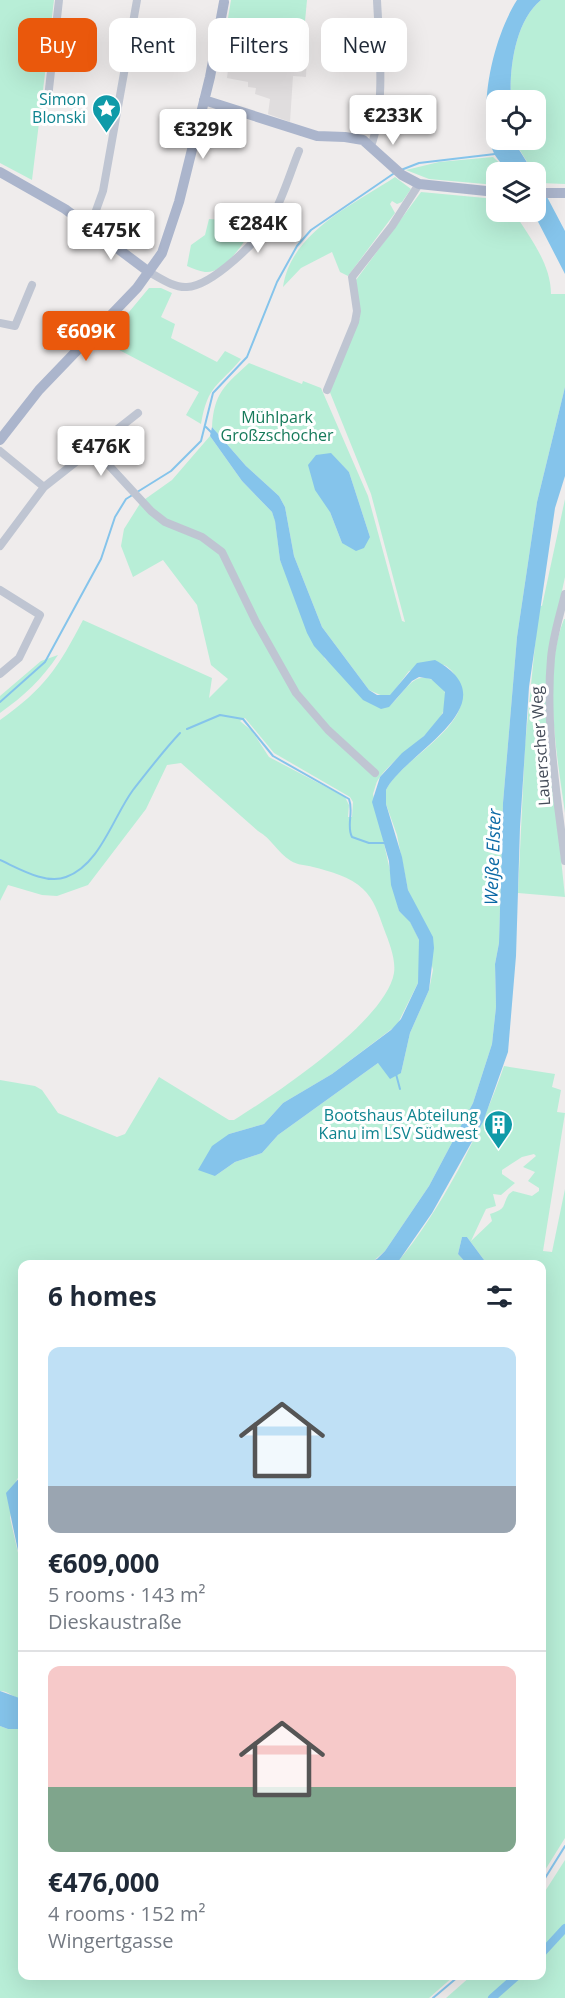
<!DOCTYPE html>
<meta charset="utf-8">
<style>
:root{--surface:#fff;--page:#f2f2f3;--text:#1f2937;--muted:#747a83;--line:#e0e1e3;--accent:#ea580c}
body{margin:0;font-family:"Open Sans",sans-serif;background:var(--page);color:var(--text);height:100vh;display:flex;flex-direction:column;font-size:22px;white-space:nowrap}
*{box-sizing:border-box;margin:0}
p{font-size:20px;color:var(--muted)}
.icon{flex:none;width:33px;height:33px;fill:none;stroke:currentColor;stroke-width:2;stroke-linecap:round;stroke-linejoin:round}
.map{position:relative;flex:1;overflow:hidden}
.panel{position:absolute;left:18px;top:1260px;width:528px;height:720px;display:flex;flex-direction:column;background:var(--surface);border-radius:12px;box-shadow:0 6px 24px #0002}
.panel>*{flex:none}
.guide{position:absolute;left:18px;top:18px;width:530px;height:54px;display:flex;gap:12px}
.tools{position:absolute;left:486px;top:90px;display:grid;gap:12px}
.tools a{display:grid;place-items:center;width:60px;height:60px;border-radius:12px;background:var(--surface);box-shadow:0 6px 24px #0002;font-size:30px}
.price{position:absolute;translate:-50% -51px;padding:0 14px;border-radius:6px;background:#fff;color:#222;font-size:20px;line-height:39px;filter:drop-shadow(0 2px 3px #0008)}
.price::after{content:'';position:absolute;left:50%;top:36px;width:18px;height:14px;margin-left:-9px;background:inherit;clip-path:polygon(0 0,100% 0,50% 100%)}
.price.selected{background:var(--accent);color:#fff}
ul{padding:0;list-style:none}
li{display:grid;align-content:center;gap:12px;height:318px;padding:0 30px}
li+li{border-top:2px solid var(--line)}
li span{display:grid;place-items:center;height:186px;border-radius:12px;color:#555}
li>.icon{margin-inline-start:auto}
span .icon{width:108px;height:108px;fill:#fffc;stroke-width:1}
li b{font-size:26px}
h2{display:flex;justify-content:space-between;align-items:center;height:72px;padding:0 30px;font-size:26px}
.chip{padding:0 21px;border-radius:12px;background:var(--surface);box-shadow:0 6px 24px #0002;font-size:21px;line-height:54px}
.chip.selected{background:var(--accent);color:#fff}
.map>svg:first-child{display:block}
.education{fill:#e0ddde}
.green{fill:#b8eed7;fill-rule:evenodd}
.water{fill:#85c4eb}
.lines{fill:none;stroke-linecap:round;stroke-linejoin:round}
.stream{stroke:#85c4eb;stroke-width:2}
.canal{stroke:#85c4eb;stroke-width:8}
.minor{stroke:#bfc5d2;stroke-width:8}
.major{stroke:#abb5cc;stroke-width:10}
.labels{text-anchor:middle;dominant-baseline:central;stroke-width:6;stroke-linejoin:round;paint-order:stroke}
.culture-label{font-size:16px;fill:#0d838f;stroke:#fff;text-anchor:end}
.park-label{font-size:16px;fill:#167a5a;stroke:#fff}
.street-label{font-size:16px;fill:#444c59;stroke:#fff}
.water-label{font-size:18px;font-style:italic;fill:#0b69a5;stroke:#fff}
</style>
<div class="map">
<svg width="565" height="1998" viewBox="0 0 565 1998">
<rect width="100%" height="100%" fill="#efecec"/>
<path class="education" d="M 232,36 L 304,43 L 307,54 L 306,77 L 293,76 L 290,122 L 268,114 L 270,99 L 255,94 L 256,88 L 248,87 L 248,82 L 227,78 Z"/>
<path class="green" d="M 0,0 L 54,0 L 32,180 L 0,163 Z
M 231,0 L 307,0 L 304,32 L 227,24 Z
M 541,0 L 565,0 L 565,184 L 540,183 L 518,147 L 516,140 L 536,140 L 536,100 L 511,100 C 509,69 515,21 541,0 Z
M 493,157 L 509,172 L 496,172 L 496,185 L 429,179 L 406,170 L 439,162 Z
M 395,177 L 411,189 L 402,202 L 397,204 L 392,201 L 390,204 L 395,213 L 348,276 L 340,272 L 332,252 L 301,268 L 283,287 C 291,232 353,205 395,177 Z
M 421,192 L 496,199 L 496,212 L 514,212 C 529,237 551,263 551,294 L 565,294 L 565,387 L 537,502 L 517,637 L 503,803 L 499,943 L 495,964 L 496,1007 L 492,1044 L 473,1103 L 429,1186 L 385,1251 L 371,1263 L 22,1264 L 22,1475 L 17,1479 L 10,1518 L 22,1570 L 22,1699 C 13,1698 9,1691 0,1691 L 0,1080 L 35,1086 L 42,1090 L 58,1113 L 117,1137 L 125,1134 L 159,1077 L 229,1120 L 234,1120 C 274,1095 386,1021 394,973 C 396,959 389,942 384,929 C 379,915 374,899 363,889 C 351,877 329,871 313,867 C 306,865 297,865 291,861 C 277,852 272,839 258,831 L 181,763 L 167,765 L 146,809 L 88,885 L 57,896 L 42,895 L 8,885 L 0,901 L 0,720 C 45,688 58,668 83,620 L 212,678 L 209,698 L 228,679 L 211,665 L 197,605 L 163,560 L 133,577 L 121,546 L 124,529 L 141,502 L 172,480 L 210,436 L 242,481 L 272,512 L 275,520 L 280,560 L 325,659 L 389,706 C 404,695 413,667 436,682 C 443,686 446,692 446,701 C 443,732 397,752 380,777 C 376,781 375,789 373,794 L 399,911 L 410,921 L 419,940 L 420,963 L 418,983 L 397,1025 L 332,1074 L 283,1103 L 264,1124 L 229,1134 L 215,1176 L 235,1162 L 262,1153 L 278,1135 L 378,1063 L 401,1073 L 410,1033 L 429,990 L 433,970 L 419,914 L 408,890 L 397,835 L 386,804 L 386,790 C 402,757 478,725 459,683 C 455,675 452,669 444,665 L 409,671 L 391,695 L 385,697 L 369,690 L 322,627 L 294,556 L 285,507 L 279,496 L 246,466 L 212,427 C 214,393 225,385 249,363 L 302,384 L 303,381 L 321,388 L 368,496 L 402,621 L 405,622 L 371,494 L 329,390 L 360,317 L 356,280 ZM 330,453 L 349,472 L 370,537 L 342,543 L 330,512 ZM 245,718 L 274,753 L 350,797 L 353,802 L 352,817 L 348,817 L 349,805 L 345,797 L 269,757 L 252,731 L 240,721 Z
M 224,218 L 254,225 C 246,240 225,274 205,272 C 199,271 192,268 187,266 L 191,245 L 205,235 L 209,219 L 223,220 Z
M 149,288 L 161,288 L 172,293 L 161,317 L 175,324 L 171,338 L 217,362 L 225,351 L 241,359 C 218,387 208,384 201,424 L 186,415 L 199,392 L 104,342 Z
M 565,499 L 565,577 L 548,656 L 557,820 L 565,897 L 518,893 L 525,745 L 539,605 L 542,606 Z
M 564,619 L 565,619 L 565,813 C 557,755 542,675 564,619 Z
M 58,655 C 42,679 24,696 0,713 L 0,696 L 41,661 Z
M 504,1066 L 555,1074 L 552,1087 L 561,1090 L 557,1112 L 565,1113 L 543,1251 L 552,1252 L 565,1189 L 565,1838 L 542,1875 L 542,1264 L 487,1264 L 467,1237 L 462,1237 L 458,1254 L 467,1264 L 396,1264 C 439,1214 483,1129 504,1066 ZM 534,1154 L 536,1156 L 523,1167 L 535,1172 L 528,1181 L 539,1188 L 539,1191 L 532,1196 L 513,1191 L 509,1194 C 501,1207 508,1208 490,1214 L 492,1221 L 471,1241 L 486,1209 L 496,1206 L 493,1194 L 501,1195 L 515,1183 L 502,1174 L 502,1170 L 522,1157 Z
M 0,1726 L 8,1729 L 22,1729 L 22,1976 L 454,1976 L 429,1998 L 0,1998 Z
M 565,1860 L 565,1998 L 446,1998 L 471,1976 L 542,1976 L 542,1896 Z"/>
<path class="water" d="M 517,0 L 541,0 C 515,21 509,69 511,100 L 496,100 L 496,140 L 516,140 L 518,148 L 533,172 L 509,172 C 504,166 496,159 493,151 C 476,109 494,36 517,0 Z
M 536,176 L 565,231 L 565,274 L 533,212 Z
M 565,387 L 565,476 L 555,508 L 529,687 L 520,827 L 516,956 L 508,1052 L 483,1122 L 432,1213 L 398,1262 L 396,1264 L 366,1264 L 377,1259 L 385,1251 L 429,1186 L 473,1103 L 492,1044 L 496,1007 L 495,964 L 499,943 L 503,803 L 517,637 L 537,502 Z
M 212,427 L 246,466 L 279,496 L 285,507 L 294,556 L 322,627 L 369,690 L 377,695 L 390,695 L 417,663 L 435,660 C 514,703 404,753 386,790 L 386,804 L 402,857 L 408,890 L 433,937 L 434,948 L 429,990 L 410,1033 L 401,1073 L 390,1079 L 378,1063 L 278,1135 L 262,1153 L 235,1162 L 215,1176 L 198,1170 L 212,1146 L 229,1134 L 264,1124 L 283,1103 L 332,1074 L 391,1030 L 401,1019 L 418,983 L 419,940 L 410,922 L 399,911 L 391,885 L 389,861 L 372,802 L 380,777 L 402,753 L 424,736 L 443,713 L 445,692 L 431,679 L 419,677 L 412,681 L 389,707 L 381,709 L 363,700 L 314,646 L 307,633 L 280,560 L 275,521 L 272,512 L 242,481 L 210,436 Z
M 331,453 L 349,472 L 370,537 L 364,548 L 356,551 L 342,543 L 330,512 L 315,490 L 308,465 L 316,455 Z
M 462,1237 L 467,1237 L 487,1264 L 467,1264 L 458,1254 Z
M 22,1475 L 22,1570 L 6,1493 Z
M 0,1691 L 22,1699 L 22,1729 L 8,1729 L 0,1726 Z"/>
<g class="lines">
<path class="stream" d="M 401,170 L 419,163 L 495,154
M 206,427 L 212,433
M 0,702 L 45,662 L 101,559 L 115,517 L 126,499 L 171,471 L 201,441 L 213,393 L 247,357 L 277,282 L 297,246 L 311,230 L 393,174
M 187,729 L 220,715 L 243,719 L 273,756 L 349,799 C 354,812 346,826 352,837 L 369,843 L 385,843
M 0,860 C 18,868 46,885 66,877 C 100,865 113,817 133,790 C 148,771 163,751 180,733
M 396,1074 L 400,1089
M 542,1883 L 565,1846
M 433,1998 L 459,1976"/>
<path class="canal" d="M 542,1953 L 565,1928
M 492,1998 L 517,1976"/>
<path class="minor" d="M 48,98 L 59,0
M 371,146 C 386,106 379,42 377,0
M 90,227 L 103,191 L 137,0
M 149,272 C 160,278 174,288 187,287 C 212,286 259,240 271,219 C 283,198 290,173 299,151
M 0,323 L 15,326 L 32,285
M 327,390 L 355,322 L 357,311 L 352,277 L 392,226 L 419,184
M 92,447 L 151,511 L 165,522 L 202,537 L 222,552 L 256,622 L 296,693 L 328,730 L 375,773
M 0,451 L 44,487
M 0,546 L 44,487 L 138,413
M 0,590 L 40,615 L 19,658 L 0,674
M 565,594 C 560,615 553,636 551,658 C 545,725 557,795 565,861"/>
<path class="major" d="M 204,100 L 317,136 L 345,137 L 363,140 L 402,175 L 419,184 L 496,192
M 0,172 L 65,209 L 149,272
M 536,193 L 565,193
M 0,440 L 39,390 L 137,288 L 162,253 L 179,202 L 210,77 L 224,2"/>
</g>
<defs>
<symbol id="sight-pin" viewBox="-11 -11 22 30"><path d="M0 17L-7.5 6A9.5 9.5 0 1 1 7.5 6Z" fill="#0f9aa8" stroke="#fff"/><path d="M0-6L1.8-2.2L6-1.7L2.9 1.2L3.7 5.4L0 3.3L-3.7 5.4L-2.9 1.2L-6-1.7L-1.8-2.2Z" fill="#fff"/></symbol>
<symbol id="building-pin" viewBox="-11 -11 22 30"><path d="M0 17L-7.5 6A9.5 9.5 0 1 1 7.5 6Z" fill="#0f9aa8" stroke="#fff"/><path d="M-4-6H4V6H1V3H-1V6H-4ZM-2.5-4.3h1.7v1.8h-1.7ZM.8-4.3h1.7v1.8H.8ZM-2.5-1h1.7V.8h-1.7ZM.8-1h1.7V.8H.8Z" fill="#fff"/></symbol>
</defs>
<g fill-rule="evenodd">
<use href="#sight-pin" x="90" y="92" width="33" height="45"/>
<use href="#building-pin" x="482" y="1108" width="33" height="45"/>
</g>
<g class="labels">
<g class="culture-label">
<text x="86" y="99">Simon<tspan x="86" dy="18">Blonski</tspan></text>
<text x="478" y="1115">Bootshaus Abteilung<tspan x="478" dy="18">Kanu im LSV Südwest</tspan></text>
</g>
<g class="park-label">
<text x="277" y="417">Mühlpark<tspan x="277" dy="18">Großzschocher</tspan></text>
</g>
<g class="street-label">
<text transform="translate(540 746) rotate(-94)">Lauerscher Weg</text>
</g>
<g class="water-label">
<text transform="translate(492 857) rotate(-88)">Weiße Elster</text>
</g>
</g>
</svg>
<div class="tools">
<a><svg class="icon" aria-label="locate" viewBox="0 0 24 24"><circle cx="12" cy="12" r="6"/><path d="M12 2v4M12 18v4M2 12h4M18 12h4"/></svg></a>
<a><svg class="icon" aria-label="layers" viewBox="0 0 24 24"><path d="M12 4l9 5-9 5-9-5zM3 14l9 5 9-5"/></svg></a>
</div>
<b class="price" style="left:393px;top:146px">€233K</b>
<b class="price" style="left:203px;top:160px">€329K</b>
<b class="price" style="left:258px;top:254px">€284K</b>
<b class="price" style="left:111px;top:261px">€475K</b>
<b class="price selected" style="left:86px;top:362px">€609K</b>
<b class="price" style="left:101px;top:477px">€476K</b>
<div class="guide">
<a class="chip selected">Buy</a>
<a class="chip">Rent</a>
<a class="chip">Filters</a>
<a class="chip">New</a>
</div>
<section class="panel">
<h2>6 homes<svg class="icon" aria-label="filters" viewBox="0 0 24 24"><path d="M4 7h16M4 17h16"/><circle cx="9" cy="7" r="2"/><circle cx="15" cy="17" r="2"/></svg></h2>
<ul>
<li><span style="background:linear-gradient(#bfe0f5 75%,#9aa5b1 0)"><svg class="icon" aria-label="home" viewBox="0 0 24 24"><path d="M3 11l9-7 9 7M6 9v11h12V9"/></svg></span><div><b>€609,000</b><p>5 rooms · 143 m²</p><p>Dieskaustraße</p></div></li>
<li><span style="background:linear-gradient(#f6c9c9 65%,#7fa58c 0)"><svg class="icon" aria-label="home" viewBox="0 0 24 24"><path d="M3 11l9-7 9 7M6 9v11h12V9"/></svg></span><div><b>€476,000</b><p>4 rooms · 152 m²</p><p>Wingertgasse</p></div></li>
</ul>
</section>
</div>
